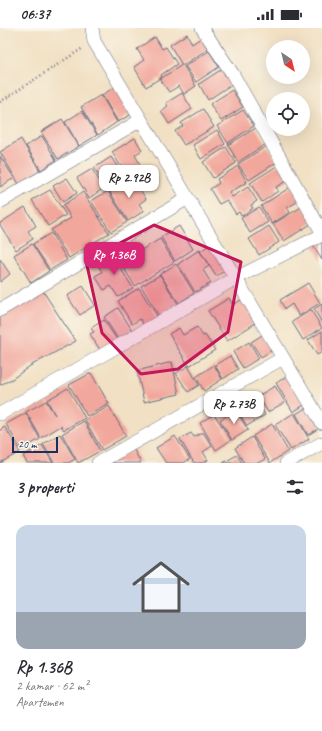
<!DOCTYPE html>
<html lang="id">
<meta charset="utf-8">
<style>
:root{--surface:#fff;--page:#f2f2f3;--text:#2b2b33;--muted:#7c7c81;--accent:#db2777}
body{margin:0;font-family:Caveat,sans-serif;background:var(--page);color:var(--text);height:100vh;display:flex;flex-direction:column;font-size:15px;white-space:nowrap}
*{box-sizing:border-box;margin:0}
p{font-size:13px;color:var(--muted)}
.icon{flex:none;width:22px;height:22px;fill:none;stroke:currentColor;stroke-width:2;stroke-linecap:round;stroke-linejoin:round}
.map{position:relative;height:435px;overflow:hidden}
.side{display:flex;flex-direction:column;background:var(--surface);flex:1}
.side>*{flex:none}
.needle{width:26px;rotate:145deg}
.controls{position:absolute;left:266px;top:12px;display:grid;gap:8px}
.controls a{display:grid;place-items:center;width:44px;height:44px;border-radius:50%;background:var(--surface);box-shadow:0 4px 16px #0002;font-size:20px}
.scale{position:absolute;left:12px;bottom:10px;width:46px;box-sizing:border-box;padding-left:4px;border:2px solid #1b2f5e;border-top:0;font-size:11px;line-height:14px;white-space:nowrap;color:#1b2f5e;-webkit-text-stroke:3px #fbf7ec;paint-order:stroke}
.price{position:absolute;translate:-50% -34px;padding:0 9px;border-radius:8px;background:#fff;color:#222;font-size:13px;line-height:26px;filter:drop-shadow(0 1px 2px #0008)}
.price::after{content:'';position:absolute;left:50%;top:24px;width:12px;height:9px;margin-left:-6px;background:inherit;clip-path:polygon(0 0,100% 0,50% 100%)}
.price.active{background:var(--accent);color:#fff}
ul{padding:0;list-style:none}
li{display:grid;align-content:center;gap:8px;height:212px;padding:0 16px}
li span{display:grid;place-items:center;height:124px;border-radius:12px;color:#555}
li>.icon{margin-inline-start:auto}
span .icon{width:72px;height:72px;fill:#fffc;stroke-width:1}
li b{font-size:17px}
h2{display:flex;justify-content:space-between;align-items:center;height:48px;padding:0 16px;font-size:17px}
.status{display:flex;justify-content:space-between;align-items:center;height:28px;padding:0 20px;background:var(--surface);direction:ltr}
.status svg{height:11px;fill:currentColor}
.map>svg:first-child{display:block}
.building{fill:#f2a79c}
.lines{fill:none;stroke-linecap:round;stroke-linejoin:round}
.street-casing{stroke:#666d81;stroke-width:14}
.path{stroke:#666d81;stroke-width:2.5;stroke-dasharray:1 3;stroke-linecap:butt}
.street{stroke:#fff;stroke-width:13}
.marked{fill:#c2185b;fill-opacity:0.2;stroke:#c2185b;stroke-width:3;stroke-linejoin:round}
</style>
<div class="status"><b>06:37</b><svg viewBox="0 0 49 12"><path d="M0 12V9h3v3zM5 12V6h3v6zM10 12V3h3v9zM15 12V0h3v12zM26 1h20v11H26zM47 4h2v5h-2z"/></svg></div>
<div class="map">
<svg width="322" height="435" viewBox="0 0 322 435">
<rect width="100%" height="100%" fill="#fbf7ec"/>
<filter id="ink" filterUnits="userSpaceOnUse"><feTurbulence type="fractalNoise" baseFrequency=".025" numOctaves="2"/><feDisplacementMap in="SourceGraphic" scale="8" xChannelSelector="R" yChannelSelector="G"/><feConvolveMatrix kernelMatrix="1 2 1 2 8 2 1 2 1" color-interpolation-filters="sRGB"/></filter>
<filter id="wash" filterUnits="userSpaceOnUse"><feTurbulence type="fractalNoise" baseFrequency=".012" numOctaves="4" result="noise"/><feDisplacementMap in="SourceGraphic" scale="16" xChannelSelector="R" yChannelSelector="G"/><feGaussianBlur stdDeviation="0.9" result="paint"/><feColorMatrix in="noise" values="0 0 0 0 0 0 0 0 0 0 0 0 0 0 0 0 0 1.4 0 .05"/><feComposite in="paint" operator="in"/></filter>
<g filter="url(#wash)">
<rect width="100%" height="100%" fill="#f1e0c3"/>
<g id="blocks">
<path class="building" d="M 187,6 L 192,16 L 201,10 L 208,21 L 183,37 L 196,58 L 184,66 L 179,58 L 169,64 L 160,51 L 182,37 L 170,17 Z
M 155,9 L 162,21 L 166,19 L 177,36 L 161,47 L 162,49 L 146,59 L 134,39 L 144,32 L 137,21 Z
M 209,23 L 219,39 L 196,54 L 185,38 Z
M 222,41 L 226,49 L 230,46 L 235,54 L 208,72 L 199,56 Z
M 118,57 L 135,84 L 118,94 L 102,67 Z
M 232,62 L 243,79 L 221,93 L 210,76 Z
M 182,65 L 192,81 L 169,96 L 161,83 L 168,78 L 166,75 Z
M 101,67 L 117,94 L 98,107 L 81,79 Z
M 203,81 L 214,99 L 184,117 L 175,103 L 183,98 L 181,95 Z
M 243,82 L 254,98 L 228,115 L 217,98 Z
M 82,83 L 97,107 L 79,118 L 65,94 Z
M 62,91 L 79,118 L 58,131 L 41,104 Z
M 256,100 L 266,116 L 238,134 L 228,117 Z
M 217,102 L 225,116 L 201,131 L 193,117 Z
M 42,108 L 56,132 L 41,142 L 26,118 Z
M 135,110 L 142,122 L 135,127 L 140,136 L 125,145 L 112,124 Z
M 21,111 L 40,143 L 19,156 L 0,124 Z
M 267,118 L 277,134 L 249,152 L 238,136 Z
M 226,119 L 236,135 L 213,150 L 203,134 Z
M 0,128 L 14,150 L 0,159 Z
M 111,129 L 124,149 L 106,159 L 94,140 Z
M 280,136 L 290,151 L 276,159 L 278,163 L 262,174 L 250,155 Z
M 238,138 L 247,154 L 229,165 L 232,169 L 248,159 L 257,173 L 251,177 L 253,180 L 242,188 L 239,184 L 236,186 L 227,172 L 219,176 L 210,161 L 219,155 L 217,151 Z
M 92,141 L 104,160 L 89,170 L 77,150 Z
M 67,150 L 77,165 L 63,174 L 53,158 Z
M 133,150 L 146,171 L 139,176 L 144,183 L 128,193 L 110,164 Z
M 292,158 L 300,172 L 287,180 L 290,184 L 272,196 L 261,178 Z
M 50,162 L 66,187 L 48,198 L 32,172 Z
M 108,163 L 127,194 L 111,204 L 91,173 Z
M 83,164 L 109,205 L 69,230 L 51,202 L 71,190 L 63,177 Z
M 303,178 L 314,194 L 284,213 L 273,196 Z
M 25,179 L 36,198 L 28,203 L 33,211 L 16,222 L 0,197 L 0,195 Z
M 259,179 L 268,194 L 250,205 L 241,190 Z
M 179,198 L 193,221 L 175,233 L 161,209 Z
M 269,198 L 279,214 L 259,227 L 249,211 Z
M 51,205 L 67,232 L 50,242 L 33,216 Z
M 160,211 L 174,234 L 135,258 L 125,242 L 131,238 L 126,231 Z
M 322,213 L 322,232 L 313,218 Z
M 213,215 L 229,240 L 216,248 L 200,223 Z
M 32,216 L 49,243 L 31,255 L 14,227 Z
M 199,222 L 209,238 L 203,242 L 211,255 L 195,264 L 178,236 Z
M 120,226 L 127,237 L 121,241 L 133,260 L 118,269 L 111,258 L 104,262 L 95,248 L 102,244 L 99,239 Z
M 0,231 L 10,246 L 0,254 Z
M 176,236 L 194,265 L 179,275 L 160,246 Z
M 160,247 L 178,276 L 159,288 L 141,258 Z
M 308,255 L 320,275 L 299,288 L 292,276 L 285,281 L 280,272 Z
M 83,258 L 95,277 L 80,287 L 67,268 Z
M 139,260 L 159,291 L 145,299 L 140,291 L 132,296 L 118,273 Z
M 43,263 L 59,288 L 76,313 L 30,338 L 12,351 L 0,357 L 0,288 Z
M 229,270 L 233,277 L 244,270 L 259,293 L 227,313 L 208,283 Z
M 322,276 L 322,295 L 314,281 Z
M 118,280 L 132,302 L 118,311 L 104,289 Z
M 311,282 L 322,300 L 303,312 L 292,294 Z
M 104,292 L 119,315 L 102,325 L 90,306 L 94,304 L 91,300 Z
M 197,299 L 203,308 L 205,307 L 215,322 L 189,338 L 169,306 L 179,300 L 183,307 Z
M 322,303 L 322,324 L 317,327 L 308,312 Z
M 267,304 L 276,320 L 261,329 L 251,314 Z
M 249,314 L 259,330 L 243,340 L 233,324 Z
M 230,328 L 238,341 L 223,351 L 215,337 Z
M 172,334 L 179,366 L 144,374 L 137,343 Z
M 214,337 L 222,351 L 204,363 L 196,349 Z
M 188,338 L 199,357 L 188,364 L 176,345 Z
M 91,345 L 109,376 L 87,388 L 69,357 Z
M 291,346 L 309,374 L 293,384 L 276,355 Z
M 275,358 L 285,374 L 268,384 L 258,368 Z
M 68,360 L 85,390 L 64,402 L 61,398 L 41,410 L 26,384 L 46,373 L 55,387 L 47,372 Z
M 255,371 L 265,387 L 247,398 L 237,382 Z
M 109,378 L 126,408 L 102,422 L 85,392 Z
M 309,378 L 321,399 L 308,407 L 296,386 Z
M 236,382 L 248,402 L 232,412 L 220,392 Z
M 26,385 L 40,411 L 21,422 L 6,396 Z
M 294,385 L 309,411 L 291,422 L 275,397 Z
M 214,386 L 231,412 L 216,422 L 200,395 Z
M 84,393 L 100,423 L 78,435 L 62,406 Z
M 272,396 L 288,423 L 270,435 L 253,408 Z
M 5,399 L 20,424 L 0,435 L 0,402 Z
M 203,404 L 212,418 L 203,424 L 208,432 L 203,435 L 194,435 L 180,411 L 191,405 L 194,409 Z
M 60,406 L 75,431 L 68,435 L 54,435 L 43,416 Z
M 175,408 L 190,431 L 183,435 L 166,435 L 156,420 Z
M 252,409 L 265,431 L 258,435 L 244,435 L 235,420 Z
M 42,417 L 53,435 L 27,435 L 23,428 Z
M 134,422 L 141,435 L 109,435 L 117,430 Z
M 237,427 L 242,435 L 223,435 Z"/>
</g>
</g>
<g filter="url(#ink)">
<use href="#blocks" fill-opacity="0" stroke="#666d81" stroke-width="1"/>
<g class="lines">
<defs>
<path id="street" d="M 92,0 L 94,13 L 322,395
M 202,0 L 232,45 L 322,204
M 0,174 L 141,92
M 0,282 L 188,170
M 0,386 L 236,250 L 322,207
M 98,435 L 283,330
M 286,435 L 322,415"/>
</defs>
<use href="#street" class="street-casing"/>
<path class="path" d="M 0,74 L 83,20"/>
<use href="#street" class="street"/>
</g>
</g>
<path class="marked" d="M 154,197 L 241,234 L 228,304 L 178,341 L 141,346 L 102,305 L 86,233 Z"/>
</svg>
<div class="controls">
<a><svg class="needle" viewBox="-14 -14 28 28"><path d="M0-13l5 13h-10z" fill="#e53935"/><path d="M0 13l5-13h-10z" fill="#7c7c81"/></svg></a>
<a><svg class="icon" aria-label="locate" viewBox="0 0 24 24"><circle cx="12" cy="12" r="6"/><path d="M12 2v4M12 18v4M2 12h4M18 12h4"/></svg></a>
</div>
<div class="scale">20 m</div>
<b class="price" style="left:129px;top:171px">Rp 2.92B</b>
<b class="price active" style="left:114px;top:248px">Rp 1.36B</b>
<b class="price" style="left:234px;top:397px">Rp 2.73B</b>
</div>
<section class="side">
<h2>3 properti<svg class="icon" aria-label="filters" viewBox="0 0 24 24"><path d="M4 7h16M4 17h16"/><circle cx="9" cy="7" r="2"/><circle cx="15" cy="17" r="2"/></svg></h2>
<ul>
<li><span style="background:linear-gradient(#c9d6e8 70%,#9aa5b1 0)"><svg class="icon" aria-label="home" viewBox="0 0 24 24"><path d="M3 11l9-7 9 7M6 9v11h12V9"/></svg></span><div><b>Rp 1.36B</b><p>2 kamar · 62 m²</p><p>Apartemen</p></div></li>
</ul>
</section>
